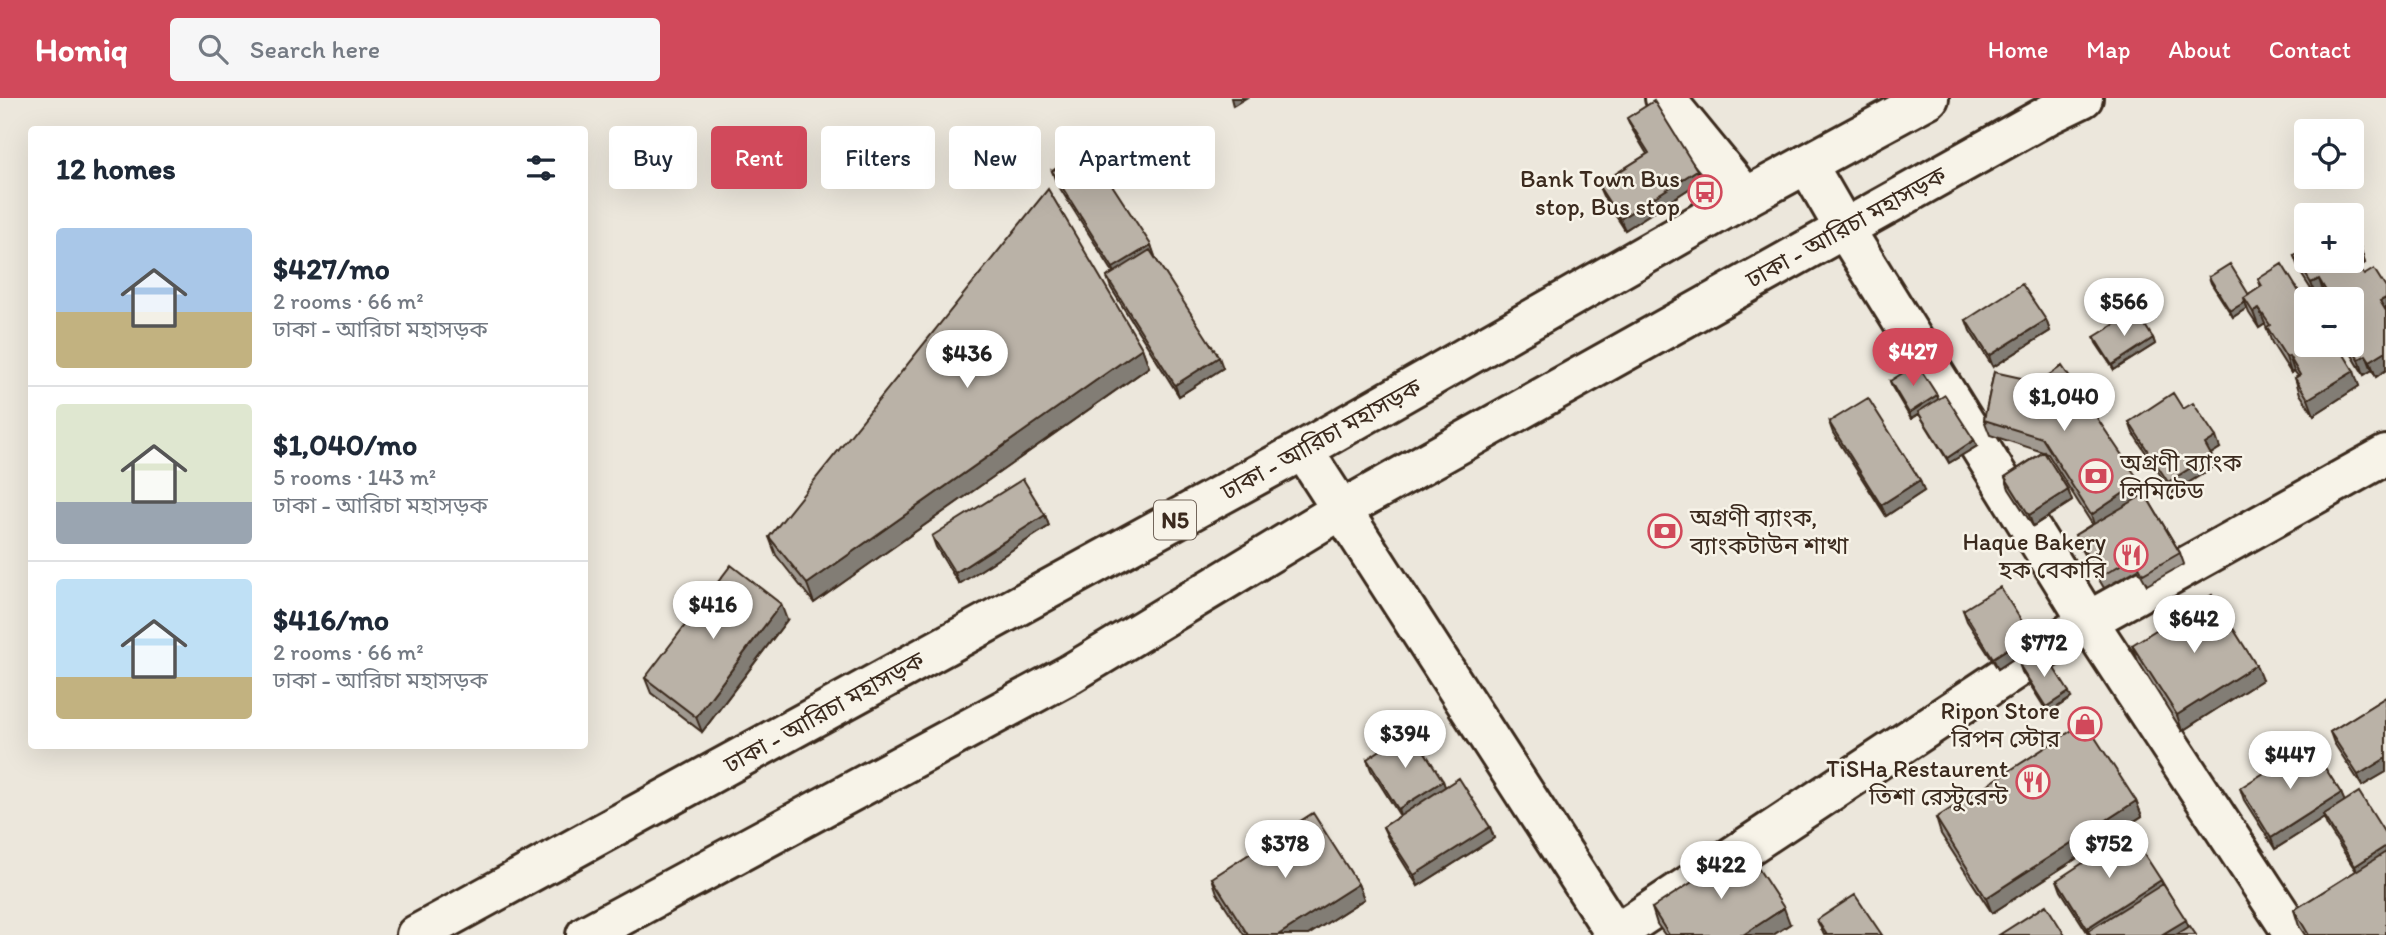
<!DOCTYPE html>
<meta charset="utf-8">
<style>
:root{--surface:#fff;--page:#f6f6f7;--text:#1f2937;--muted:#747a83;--line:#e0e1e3;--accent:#d1495b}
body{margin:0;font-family:Itim,"Noto Sans Bengali",sans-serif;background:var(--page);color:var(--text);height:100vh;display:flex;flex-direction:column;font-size:26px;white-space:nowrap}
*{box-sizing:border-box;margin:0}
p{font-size:23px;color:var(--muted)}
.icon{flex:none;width:38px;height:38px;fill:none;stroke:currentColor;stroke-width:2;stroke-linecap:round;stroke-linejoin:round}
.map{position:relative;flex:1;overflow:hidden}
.drawer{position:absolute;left:28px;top:28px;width:560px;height:623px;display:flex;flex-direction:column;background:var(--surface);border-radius:7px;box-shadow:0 7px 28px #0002}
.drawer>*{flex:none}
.hud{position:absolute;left:609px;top:28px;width:665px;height:63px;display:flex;gap:14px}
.tools{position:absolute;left:2294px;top:21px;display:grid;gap:14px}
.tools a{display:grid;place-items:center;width:70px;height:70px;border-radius:7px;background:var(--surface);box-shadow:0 7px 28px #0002;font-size:35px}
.price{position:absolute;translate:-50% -60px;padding:0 16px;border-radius:24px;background:#fff;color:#222;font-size:23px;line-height:46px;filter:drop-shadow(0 2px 4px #0008)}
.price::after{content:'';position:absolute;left:50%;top:42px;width:21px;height:16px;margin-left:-10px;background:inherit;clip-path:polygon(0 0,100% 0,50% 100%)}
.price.active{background:var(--accent);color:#fff}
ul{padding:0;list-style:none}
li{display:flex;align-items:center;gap:21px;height:175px;padding:0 28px}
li+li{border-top:2px solid var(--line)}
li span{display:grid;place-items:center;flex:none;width:196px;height:140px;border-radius:7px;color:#555}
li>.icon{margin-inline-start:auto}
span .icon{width:84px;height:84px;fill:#fffc;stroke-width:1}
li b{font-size:30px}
h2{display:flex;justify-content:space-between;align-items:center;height:84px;padding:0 28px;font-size:30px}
.chip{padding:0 24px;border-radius:7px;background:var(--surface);box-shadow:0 7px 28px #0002;font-size:24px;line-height:63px}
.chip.active{background:var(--accent);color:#fff}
header{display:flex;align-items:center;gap:42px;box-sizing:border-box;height:98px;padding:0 35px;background:var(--accent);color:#fff}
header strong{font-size:33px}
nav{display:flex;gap:38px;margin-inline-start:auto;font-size:24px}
.search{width:490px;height:63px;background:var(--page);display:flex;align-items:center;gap:18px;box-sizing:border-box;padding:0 24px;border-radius:7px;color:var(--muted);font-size:26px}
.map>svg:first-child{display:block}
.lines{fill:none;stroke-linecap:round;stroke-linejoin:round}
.street-casing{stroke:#3b2a1e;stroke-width:44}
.highway-casing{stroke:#3b2a1e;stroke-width:44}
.street{stroke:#f7f3e8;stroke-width:38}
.highway{stroke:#f7f3e8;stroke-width:38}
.wall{fill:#a09990;stroke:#3b2a1e;stroke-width:2}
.shaded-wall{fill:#827d75;stroke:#3b2a1e;stroke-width:2}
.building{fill:#bab2a7;stroke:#3b2a1e;stroke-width:2}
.labels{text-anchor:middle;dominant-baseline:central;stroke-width:5;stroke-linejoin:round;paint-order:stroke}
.shield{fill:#f7f3e8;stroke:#73665b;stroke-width:2}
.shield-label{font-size:23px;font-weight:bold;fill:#3b2a1e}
.poi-label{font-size:24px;fill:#3b2a1e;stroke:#f7f3e8;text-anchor:end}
.street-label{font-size:24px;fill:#3b2a1e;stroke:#f7f3e8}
</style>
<header>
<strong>Homiq</strong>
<div class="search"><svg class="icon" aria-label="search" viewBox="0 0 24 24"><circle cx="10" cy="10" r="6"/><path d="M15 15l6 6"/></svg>Search here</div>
<nav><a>Home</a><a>Map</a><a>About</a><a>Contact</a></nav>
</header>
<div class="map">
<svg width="2386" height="837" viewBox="0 0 2386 837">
<rect width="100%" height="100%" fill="#ece7dc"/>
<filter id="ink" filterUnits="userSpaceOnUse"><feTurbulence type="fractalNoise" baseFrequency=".0143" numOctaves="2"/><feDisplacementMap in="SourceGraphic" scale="14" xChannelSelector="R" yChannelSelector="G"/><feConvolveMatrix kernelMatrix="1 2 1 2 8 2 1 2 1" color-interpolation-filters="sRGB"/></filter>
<g filter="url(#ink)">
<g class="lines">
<defs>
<path id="street" d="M 1665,0 L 1746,99
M 1807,66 L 1844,130 L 2088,523 L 2294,837
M 1303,352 L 1616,837
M 1614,837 L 2088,523 L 2386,357"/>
<path id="highway" d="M 416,837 L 1303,352 L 1746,99 L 1929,0
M 586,837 L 1070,576 L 1341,412 L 2048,17 L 2083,0"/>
</defs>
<use href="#street" class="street-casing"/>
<use href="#highway" class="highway-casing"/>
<use href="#street" class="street"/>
<use href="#highway" class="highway"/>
</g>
<path class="wall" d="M 1627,20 L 1701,83 L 1625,132 L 1603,98 L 1598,87 L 1647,56 L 1632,31 Z
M 1052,73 L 1151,147 L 1154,158 L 1223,270 L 1179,298 L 1111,190 L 1107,179 L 1113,174 L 1056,84 Z
M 2360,149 L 2365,165 L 2358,169 L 2364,177 L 2386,190 L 2386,272 L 2376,279 L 2372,272 L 2364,277 L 2346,247 L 2352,247 L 2316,199 L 2300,174 L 2294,158 L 2306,163 Z
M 2209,179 L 2249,197 L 2261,189 L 2258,181 L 2306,247 L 2344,247 L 2340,250 L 2359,288 L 2314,317 L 2300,296 L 2295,280 L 2298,278 L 2294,273 L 2291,275 L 2272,245 L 2265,226 L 2259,230 L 2249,215 L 2247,210 L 2233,219 L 2211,185 Z
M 1966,222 L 2046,222 L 2050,233 L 1993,269 L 1970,233 Z
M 2094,239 L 2153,240 L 2155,246 L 2114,272 L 2096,245 Z
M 1142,250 L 1149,269 L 814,505 L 776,457 L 769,439 Z
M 1994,274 L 2145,396 L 2180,455 L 2184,466 L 2147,487 L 2138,471 L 2104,490 L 2079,448 L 2075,437 L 2092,426 L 2048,356 L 2044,355 L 2068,392 L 2072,403 L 2033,428 L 2009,391 L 2005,379 L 2043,354 L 1990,337 L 1984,322 Z
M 1890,283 L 1938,301 L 1974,342 L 1977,348 L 1949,365 L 1919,316 L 1911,321 L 1892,289 Z
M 2183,311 L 2220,350 L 2211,356 L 2215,368 L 2172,395 L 2133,335 L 2129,324 Z
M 1829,324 L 1924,393 L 1886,418 L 1833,335 Z
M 1045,417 L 1049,428 L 959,486 L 936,449 L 932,438 Z
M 1963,512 L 2030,536 L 2034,547 L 1998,571 L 1967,523 Z
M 787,522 L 702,634 L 651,595 L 645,580 Z
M 2132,547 L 2262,582 L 2182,633 L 2138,563 Z
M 2020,568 L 2071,600 L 2048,615 L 2022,574 Z
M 2386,599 L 2386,674 L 2362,688 L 2334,645 L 2330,634 Z
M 1367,661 L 1443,683 L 1445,689 L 1490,729 L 1494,740 L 1418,788 L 1388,740 L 1383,729 L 1400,718 L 1371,672 Z
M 2240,690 L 2341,695 L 2386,837 L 2305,837 L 2299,828 L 2294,812 L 2356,773 L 2327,728 L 2324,720 L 2275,751 L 2244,702 Z
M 2136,703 L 2142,718 L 1992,815 L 1941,736 L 1936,720 Z
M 1212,780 L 1358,786 L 1364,801 L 1308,837 L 1244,837 L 1217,795 Z
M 2057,782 L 2161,782 L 2189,829 L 2196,837 L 2089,837 L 2061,793 Z
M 1652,810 L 1790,826 L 1773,837 L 1665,837 L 1657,826 Z
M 1817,822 L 1882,837 L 1824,837 Z"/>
<path class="shaded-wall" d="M 1231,0 L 1246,0 L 1233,8 Z
M 1697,72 L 1701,83 L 1625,132 L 1620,121 Z
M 1151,147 L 1155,158 L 1117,181 L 1113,170 Z
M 2360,149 L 2365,165 L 2356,171 L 2352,161 L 2352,154 Z
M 2319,181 L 2324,196 L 2317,201 L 2311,185 Z
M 2386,200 L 2386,219 L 2380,203 Z
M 2245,204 L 2247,210 L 2233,219 L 2230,213 Z
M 2259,211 L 2265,226 L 2259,230 L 2253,214 Z
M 2046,222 L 2050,233 L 1993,269 L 1989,258 Z
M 2153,240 L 2155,246 L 2114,272 L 2112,267 Z
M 1142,250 L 1149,269 L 814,505 L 807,486 Z
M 2386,253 L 2386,272 L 2376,279 L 2370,263 Z
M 2366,257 L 2372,272 L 2364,277 L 2359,261 Z
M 2289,258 L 2294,273 L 2291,275 L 2286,259 Z
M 1219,259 L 1223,270 L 1179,298 L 1175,287 Z
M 2354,273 L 2359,288 L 2314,317 L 2308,301 Z
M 1937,297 L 1939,303 L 1911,321 L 1909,315 Z
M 2216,339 L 2220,350 L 2209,357 L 2205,346 Z
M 1974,342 L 1977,348 L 1949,365 L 1947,360 Z
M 2211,357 L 2215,368 L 2172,395 L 2168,384 Z
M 1920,382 L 1924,393 L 1886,418 L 1881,407 Z
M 2140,384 L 2146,399 L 2096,433 L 2091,417 Z
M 2068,392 L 2072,403 L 2033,428 L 2029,417 Z
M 1045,417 L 1049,428 L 959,486 L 955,475 Z
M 781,506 L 787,522 L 702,634 L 696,619 Z
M 2030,536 L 2034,547 L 1998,571 L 1993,560 Z
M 2256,567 L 2262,582 L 2182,633 L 2177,617 Z
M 2069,594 L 2071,600 L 2048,615 L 2046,609 Z
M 2386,660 L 2386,674 L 2362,688 L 2358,677 Z
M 1443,683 L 1447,694 L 1402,722 L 1398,711 Z
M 2341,695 L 2346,706 L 2323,717 L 2324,720 L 2275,751 L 2271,740 Z
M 2136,703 L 2142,718 L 1992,815 L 1986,800 Z
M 1490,729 L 1494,740 L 1418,788 L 1414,777 Z
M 2386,748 L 2386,762 L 2359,779 L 2355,768 Z
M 2161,782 L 2165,793 L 2088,833 L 2087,830 Z
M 1358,786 L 1364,801 L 1308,837 L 1278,837 Z
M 1784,810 L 1790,826 L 1773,837 L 1743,837 Z
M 2186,822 L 2190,833 L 2183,837 L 2161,837 Z"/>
<path class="building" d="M 1654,3 L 1697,72 L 1620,121 L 1598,87 L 1649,55 L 1627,20 Z
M 1088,50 L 1151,147 L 1113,170 L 1052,73 Z
M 1048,91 L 1142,250 L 807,486 L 769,439 Z
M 2352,137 L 2360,149 L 2352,154 Z
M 1150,152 L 1219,259 L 1175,287 L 1107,179 Z
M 2305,152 L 2306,153 L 2306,163 L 2352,163 L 2352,159 L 2364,177 L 2374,171 L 2386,190 L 2386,200 L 2380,203 L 2386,213 L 2386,253 L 2370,263 L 2366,257 L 2359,261 L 2350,247 L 2352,247 L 2352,201 L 2313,201 L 2326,193 L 2319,181 L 2311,185 L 2294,158 Z
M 2230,166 L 2249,197 L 2244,200 L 2245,204 L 2230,213 L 2209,179 Z
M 2282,166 L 2306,205 L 2306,247 L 2338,247 L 2354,273 L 2308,301 L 2295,280 L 2300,277 L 2289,258 L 2286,259 L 2267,229 L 2270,227 L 2259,211 L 2253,214 L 2244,200 L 2262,188 L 2258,181 Z
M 2022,186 L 2046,222 L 1989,258 L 1966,222 Z
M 2136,213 L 2153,240 L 2112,267 L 2094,239 Z
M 1917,266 L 1937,297 L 1909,315 L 1890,283 Z
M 2062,268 L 2140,384 L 2091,417 L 2042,340 L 1984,322 L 1994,274 L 2039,284 Z
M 2173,295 L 2183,311 L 2193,305 L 2216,339 L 2205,346 L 2211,357 L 2168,384 L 2129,324 Z
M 1945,297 L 1974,342 L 1947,360 L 1918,314 Z
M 1868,300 L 1920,382 L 1881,407 L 1829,324 Z
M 2044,354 L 2068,392 L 2029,417 L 2005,379 Z
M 1023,381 L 1045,417 L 955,475 L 932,438 Z
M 2145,396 L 2180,455 L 2143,476 L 2134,459 L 2100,479 L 2075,437 Z
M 731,467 L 781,506 L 696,619 L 645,580 Z
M 2000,489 L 2030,536 L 1993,560 L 1963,512 Z
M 2212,497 L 2256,567 L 2177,617 L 2132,547 Z
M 2043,553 L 2069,594 L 2046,609 L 2020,568 Z
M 2386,599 L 2386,660 L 2358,677 L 2330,634 Z
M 2085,624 L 2136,703 L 1986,800 L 1936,720 Z
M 1411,632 L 1443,683 L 1398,711 L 1367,661 Z
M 2310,646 L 2341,695 L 2271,740 L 2240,690 Z
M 1459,680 L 1490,729 L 1414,777 L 1383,729 Z
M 2359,694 L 2386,737 L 2386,748 L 2355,768 L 2323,717 Z
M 1313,715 L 1358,786 L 1278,837 L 1248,837 L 1212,780 Z
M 2130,734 L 2161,782 L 2087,830 L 2057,782 Z
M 1745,750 L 1784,810 L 1743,837 L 1669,837 L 1652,810 Z
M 2386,754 L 2386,837 L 2309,837 L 2294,812 Z
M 2163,786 L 2186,822 L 2161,837 L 2091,837 L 2088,833 Z
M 1855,797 L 1882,837 L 1827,837 L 1817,822 Z
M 2046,807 L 2065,837 L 1999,837 Z
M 2190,828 L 2196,837 L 2176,837 Z"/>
</g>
<defs>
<symbol id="bus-ring" viewBox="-11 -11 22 22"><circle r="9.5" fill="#f7f3e8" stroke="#d1495b" stroke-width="1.5"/><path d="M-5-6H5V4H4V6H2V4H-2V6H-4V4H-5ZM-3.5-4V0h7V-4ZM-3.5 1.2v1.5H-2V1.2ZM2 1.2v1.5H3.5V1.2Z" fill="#d1495b"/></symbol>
<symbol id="bank-ring" viewBox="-11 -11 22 22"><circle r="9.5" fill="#f7f3e8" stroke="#d1495b" stroke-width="1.5"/><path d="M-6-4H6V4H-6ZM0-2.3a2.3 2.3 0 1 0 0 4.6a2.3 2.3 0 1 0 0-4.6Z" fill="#d1495b"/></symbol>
<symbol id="restaurant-ring" viewBox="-11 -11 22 22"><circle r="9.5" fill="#f7f3e8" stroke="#d1495b" stroke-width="1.5"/><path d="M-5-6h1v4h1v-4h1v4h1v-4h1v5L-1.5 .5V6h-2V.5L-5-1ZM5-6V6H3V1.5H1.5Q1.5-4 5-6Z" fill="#d1495b"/></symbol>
<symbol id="shop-ring" viewBox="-11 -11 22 22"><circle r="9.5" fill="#f7f3e8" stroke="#d1495b" stroke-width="1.5"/><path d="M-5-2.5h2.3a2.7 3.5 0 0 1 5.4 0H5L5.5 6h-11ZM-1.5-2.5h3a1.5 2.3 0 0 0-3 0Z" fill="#d1495b"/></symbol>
</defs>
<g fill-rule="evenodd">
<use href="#bus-ring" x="1686" y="75" width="38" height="38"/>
<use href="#bank-ring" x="2077" y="359" width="38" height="38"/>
<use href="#bank-ring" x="1646" y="414" width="38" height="38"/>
<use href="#restaurant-ring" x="2112" y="438" width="38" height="38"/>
<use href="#shop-ring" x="2066" y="607" width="38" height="38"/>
<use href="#restaurant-ring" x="2014" y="665" width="38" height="38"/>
</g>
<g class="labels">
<rect class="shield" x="1154" y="402.5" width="42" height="39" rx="5"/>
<g class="shield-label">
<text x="1175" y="422">N5</text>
</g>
<g class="poi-label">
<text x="1680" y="80">Bank Town Bus<tspan x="1680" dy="28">stop, Bus stop</tspan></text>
<text x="2120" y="364" text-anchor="start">অগ্রণী ব্যাংক<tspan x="2120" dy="28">লিমিটেড</tspan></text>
<text x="1690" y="419" text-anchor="start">অগ্রণী ব্যাংক,<tspan x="1690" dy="28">ব্যাংকটাউন শাখা</tspan></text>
<text x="2106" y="443">Haque Bakery<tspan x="2106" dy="28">হক বেকারি</tspan></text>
<text x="2060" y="612">Ripon Store<tspan x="2060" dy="28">রিপন স্টোর</tspan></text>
<text x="2008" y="670">TiSHa Restaurent<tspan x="2008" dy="28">তিশা রেস্টুরেন্ট</tspan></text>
</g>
<g class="street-label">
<text transform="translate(1846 129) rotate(-29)">ঢাকা - আরিচা মহাসড়ক</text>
<text transform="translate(1321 341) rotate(-29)">ঢাকা - আরিচা মহাসড়ক</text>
<text transform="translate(824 614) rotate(-29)">ঢাকা - আরিচা মহাসড়ক</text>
</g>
</g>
</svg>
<div class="tools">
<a><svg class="icon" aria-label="locate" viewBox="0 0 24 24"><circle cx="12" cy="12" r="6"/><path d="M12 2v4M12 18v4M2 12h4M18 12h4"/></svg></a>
<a>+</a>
<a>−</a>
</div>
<b class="price" style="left:2124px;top:240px">$566</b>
<b class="price active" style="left:1913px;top:290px">$427</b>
<b class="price" style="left:967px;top:292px">$436</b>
<b class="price" style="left:2064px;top:335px">$1,040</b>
<b class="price" style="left:713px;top:543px">$416</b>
<b class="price" style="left:2194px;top:557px">$642</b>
<b class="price" style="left:2044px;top:581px">$772</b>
<b class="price" style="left:1405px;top:672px">$394</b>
<b class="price" style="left:2290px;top:693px">$447</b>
<b class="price" style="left:1285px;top:782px">$378</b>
<b class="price" style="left:2109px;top:782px">$752</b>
<b class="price" style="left:1721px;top:803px">$422</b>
<div class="hud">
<a class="chip">Buy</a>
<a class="chip active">Rent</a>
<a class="chip">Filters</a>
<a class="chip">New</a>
<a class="chip">Apartment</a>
</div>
<section class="drawer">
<h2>12 homes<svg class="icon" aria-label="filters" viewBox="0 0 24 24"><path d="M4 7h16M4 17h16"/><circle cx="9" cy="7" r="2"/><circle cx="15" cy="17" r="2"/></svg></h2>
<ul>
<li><span style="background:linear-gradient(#a9c7e8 60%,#c2b280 0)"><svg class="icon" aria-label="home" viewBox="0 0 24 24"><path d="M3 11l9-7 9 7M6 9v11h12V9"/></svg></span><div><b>$427/mo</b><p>2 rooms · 66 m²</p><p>ঢাকা - আরিচা মহাসড়ক</p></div></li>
<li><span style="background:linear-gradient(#dfe7d0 70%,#9aa5b1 0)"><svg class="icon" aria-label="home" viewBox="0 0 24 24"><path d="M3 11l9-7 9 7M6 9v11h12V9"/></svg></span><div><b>$1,040/mo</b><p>5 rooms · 143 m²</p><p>ঢাকা - আরিচা মহাসড়ক</p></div></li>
<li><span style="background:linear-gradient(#bfe0f5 70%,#c2b280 0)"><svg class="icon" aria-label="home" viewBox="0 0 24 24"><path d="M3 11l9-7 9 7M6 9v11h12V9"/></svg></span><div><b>$416/mo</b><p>2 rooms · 66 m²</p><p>ঢাকা - আরিচা মহাসড়ক</p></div></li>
</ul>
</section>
</div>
